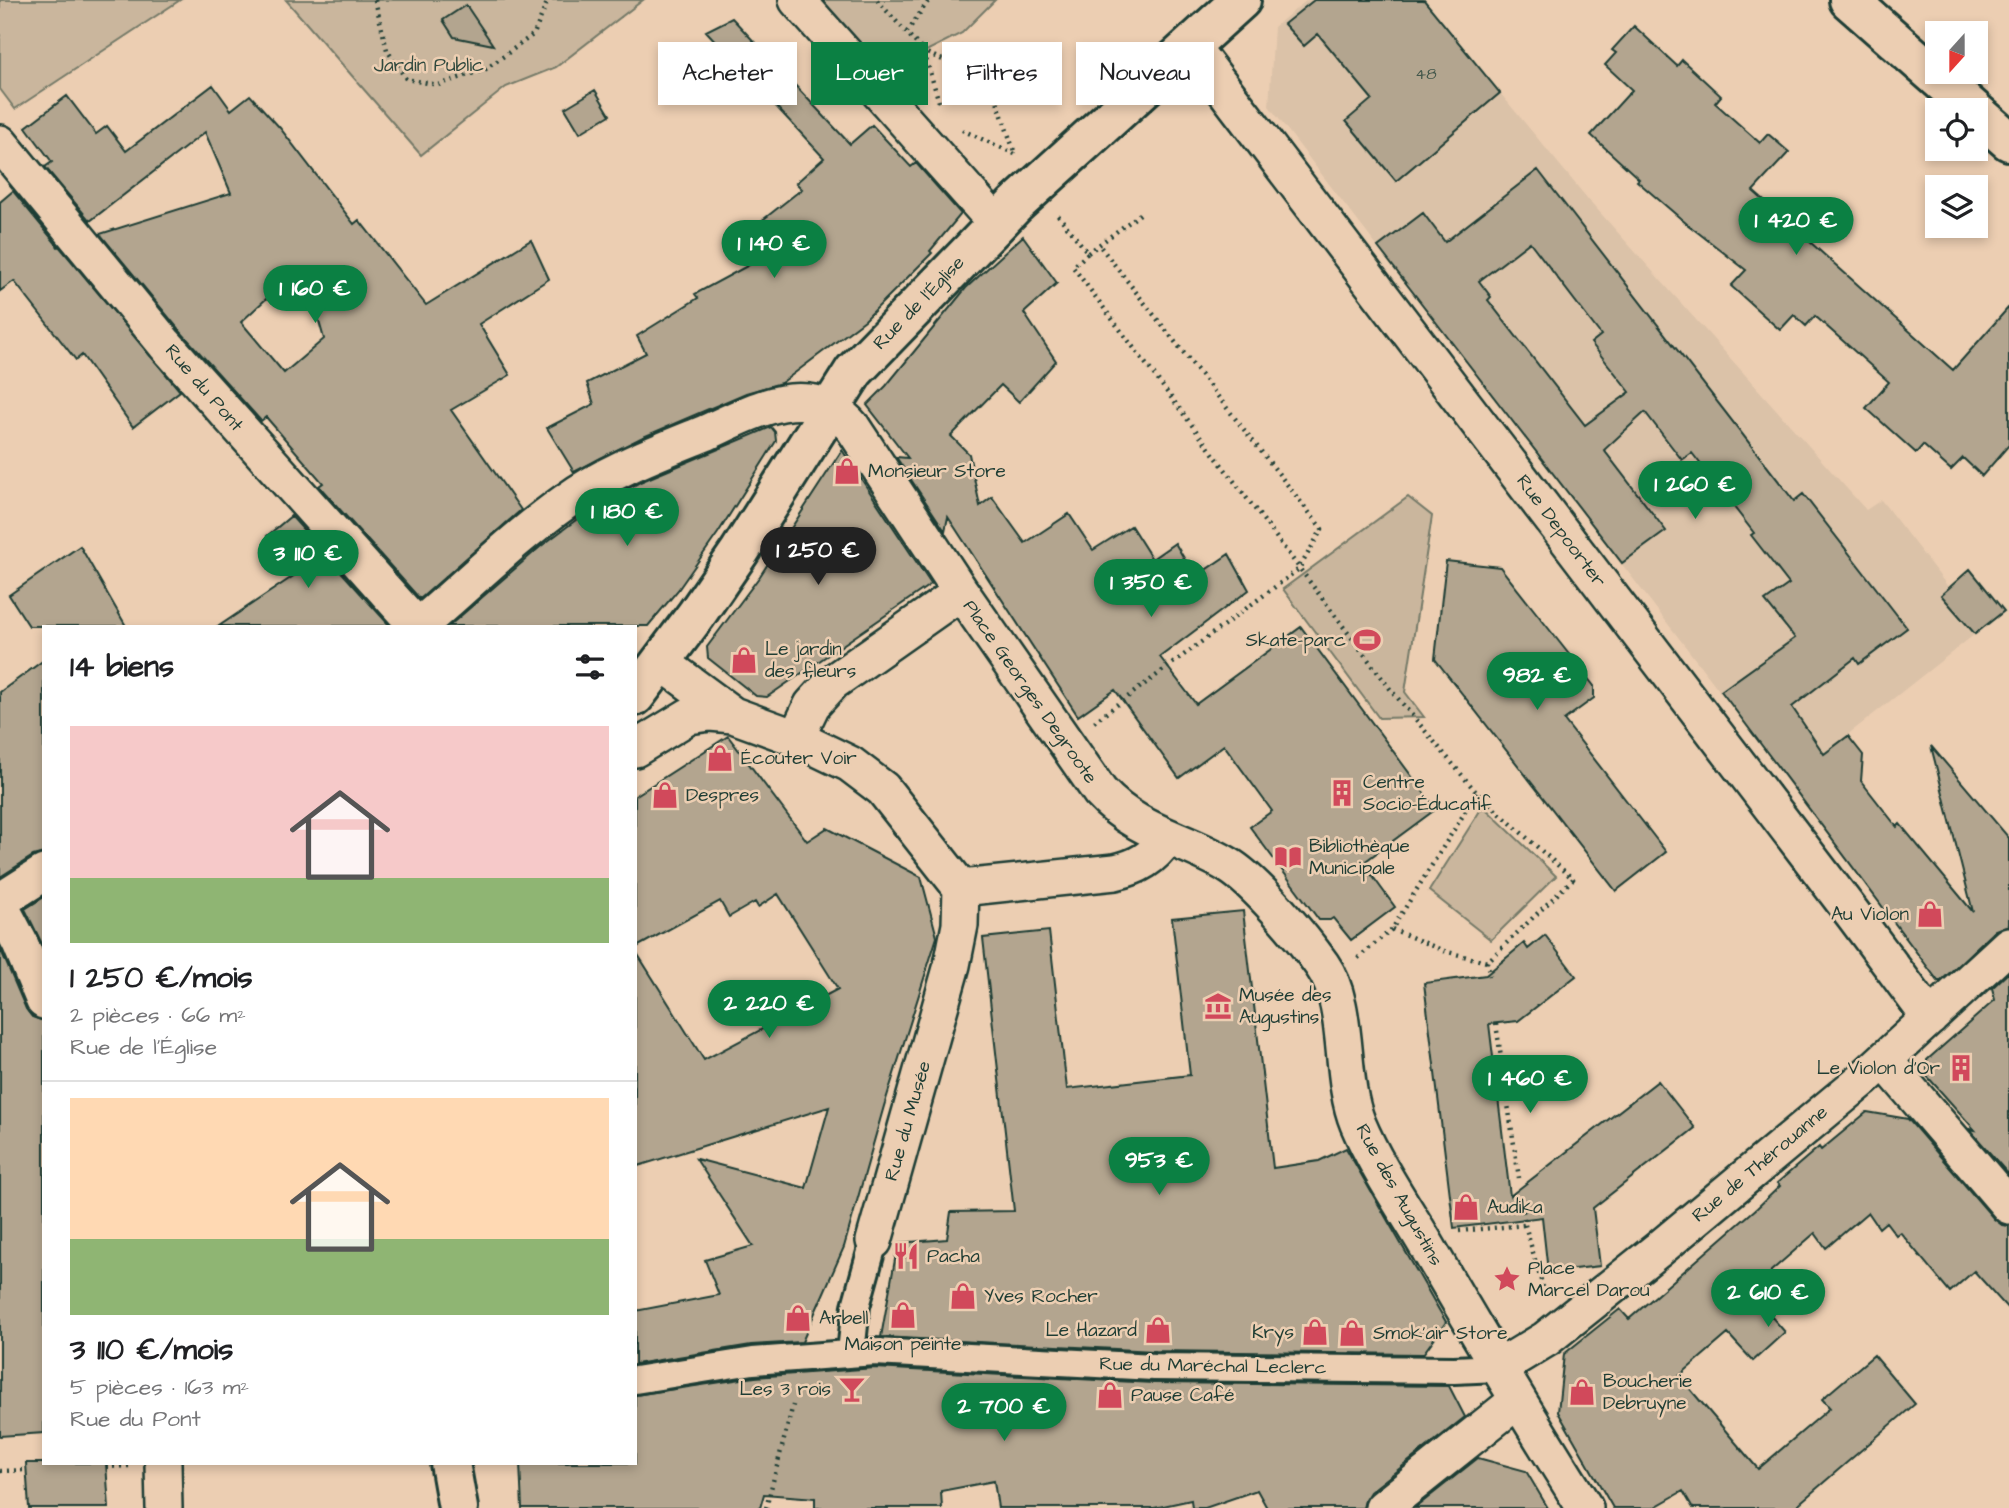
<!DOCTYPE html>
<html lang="fr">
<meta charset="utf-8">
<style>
:root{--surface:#fff;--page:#f6f6f6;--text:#202124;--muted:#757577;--line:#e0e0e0;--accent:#0b8043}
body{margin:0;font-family:"Architects Daughter",sans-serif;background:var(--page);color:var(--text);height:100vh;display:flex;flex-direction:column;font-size:26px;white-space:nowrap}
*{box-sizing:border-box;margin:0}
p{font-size:23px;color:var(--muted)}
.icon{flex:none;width:38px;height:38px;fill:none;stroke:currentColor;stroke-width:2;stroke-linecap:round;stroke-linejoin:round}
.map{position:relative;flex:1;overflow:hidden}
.drawer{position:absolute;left:42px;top:625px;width:595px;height:840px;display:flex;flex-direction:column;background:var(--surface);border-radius:0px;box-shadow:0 4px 10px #0003}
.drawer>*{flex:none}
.hud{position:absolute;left:658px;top:42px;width:665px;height:63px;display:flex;gap:14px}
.needle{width:46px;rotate:201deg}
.fabs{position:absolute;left:1925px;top:21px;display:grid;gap:14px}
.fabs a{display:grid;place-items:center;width:63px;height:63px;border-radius:0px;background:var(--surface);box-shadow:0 4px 10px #0003;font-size:35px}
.price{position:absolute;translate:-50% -60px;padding:0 16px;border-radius:24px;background:var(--accent);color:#fff;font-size:23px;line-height:46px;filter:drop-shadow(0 2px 4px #0008)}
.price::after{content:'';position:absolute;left:50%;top:42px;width:21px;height:16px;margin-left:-10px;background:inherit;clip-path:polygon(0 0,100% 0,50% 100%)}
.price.active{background:#222;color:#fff}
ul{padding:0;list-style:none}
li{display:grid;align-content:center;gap:14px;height:371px;padding:0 28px}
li+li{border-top:2px solid var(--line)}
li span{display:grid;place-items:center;height:217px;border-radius:0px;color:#555}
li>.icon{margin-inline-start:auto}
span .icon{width:126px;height:126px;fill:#fffc;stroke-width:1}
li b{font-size:30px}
h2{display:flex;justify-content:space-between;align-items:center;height:84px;padding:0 28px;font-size:30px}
.tag{padding:0 24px;border-radius:0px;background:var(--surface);box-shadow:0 4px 10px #0003;font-size:24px;line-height:63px}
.tag.active{background:var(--accent);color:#fff}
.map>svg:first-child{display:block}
.built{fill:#dbc2a8}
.green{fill:#cab69d;stroke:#747a68;stroke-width:2}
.building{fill:#b3a58f;stroke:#1f3d34;stroke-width:2;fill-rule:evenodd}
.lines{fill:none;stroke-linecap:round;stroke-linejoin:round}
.pedestrian-casing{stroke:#1f3d34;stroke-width:32}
.minor-casing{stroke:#1f3d34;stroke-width:40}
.tertiary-casing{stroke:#1f3d34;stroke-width:44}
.secondary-casing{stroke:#1f3d34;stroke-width:44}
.path{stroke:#1f3d34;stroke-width:4.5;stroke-dasharray:2 5;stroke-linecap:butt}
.pedestrian{stroke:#ecceb2;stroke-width:26}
.minor{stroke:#ecceb2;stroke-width:35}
.tertiary{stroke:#ecceb2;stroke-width:38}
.secondary{stroke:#ecceb2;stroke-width:38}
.labels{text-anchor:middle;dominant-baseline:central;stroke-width:5;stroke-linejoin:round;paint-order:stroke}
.number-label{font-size:16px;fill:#44574b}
.park-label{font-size:19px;fill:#30493e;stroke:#ecceb2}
.street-label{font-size:19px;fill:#1f3d34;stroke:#ecceb2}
.poi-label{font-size:19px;fill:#1f3d34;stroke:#ecceb2;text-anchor:start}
</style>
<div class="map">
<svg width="2009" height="1508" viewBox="0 0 2009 1508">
<rect width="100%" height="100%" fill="#ecceb2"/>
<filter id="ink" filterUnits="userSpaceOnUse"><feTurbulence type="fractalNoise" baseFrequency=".0143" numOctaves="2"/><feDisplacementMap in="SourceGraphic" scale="14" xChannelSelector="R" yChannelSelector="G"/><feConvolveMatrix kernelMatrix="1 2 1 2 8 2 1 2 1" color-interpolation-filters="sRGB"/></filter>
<g filter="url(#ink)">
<path class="built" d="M 1307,0 L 1423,0 L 1587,198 L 1866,510 L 1881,500 L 1949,588 L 1942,595 L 1975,634 L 1789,781 L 1269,106 L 1274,27 Z"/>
<path class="green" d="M 0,0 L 180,0 L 15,109 L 0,89 Z
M 286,0 L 643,0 L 556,67 L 506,87 L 421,155 Z
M 809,0 L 995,0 L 962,33 L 924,52 L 886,82 Z
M 1408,497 L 1432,516 L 1405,692 L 1424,717 L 1379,718 L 1283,589 Z
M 1483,806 L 1556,876 L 1491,940 L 1429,891 Z"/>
<path class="building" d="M 1314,0 L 1424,0 L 1500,93 L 1396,181 L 1346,121 L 1372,99 L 1318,34 L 1304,46 L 1284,24 Z
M 466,5 L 493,45 L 454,37 L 443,20 Z
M 732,18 L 850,144 L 872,125 L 911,167 L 916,163 L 961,214 L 930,251 L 932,253 L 865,320 L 788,378 L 781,383 L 746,393 L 641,438 L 574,472 L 547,428 L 594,404 L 587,383 L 646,353 L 637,336 L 698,298 L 695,294 L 749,265 L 736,241 L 802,189 L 796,183 L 824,158 L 706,31 Z
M 1634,26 L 1677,66 L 1682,60 L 1721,96 L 1715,103 L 1760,143 L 1768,134 L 1789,152 L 1753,191 L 1953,370 L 2009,307 L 2009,445 L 1982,476 L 1963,458 L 1951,470 L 1923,445 L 1916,453 L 1866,408 L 1889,382 L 1815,316 L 1806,326 L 1794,315 L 1780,330 L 1731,286 L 1746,270 L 1687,224 L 1637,181 L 1639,179 L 1591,135 L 1632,90 L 1605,65 L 1616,53 L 1612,50 Z
M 213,85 L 231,110 L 250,95 L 280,128 L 354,224 L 359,220 L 426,305 L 531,240 L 549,279 L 479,324 L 510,375 L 451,410 L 521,510 L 420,599 L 319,486 L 323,483 L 266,417 L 261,421 L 180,331 L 100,234 L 231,193 L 205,132 L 90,221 L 45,167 L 52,162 L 26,127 L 67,96 L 96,134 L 107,126 L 126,151 ZM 291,276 L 300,292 L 309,286 L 324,339 L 284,373 L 241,322 Z
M 595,90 L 610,115 L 580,133 L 565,108 Z
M 1538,170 L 1794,501 L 1803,494 L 1907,628 L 1859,664 L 1855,658 L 1792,707 L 1824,754 L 1848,736 L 1863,755 L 1861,781 L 1897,827 L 1900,824 L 1973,912 L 1931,746 L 2009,838 L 2009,925 L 1995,930 L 1941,981 L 1938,981 L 1721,691 L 1795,638 L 1765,601 L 1789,584 L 1751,535 L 1754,533 L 1692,453 L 1682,460 L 1645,412 L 1604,450 L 1666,531 L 1622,563 L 1378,247 L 1423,213 L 1445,242 ZM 1530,242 L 1601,335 L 1591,343 L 1630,392 L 1585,425 L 1488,300 L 1491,297 L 1479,281 Z
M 13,191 L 58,246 L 57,247 L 59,246 L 180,391 L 133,427 L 82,355 L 76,360 L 14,281 L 0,291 L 0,202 Z
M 1023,236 L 1057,283 L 1024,313 L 1056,361 L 1019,402 L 1001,385 L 951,436 L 969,454 L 980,506 L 992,497 L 1025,543 L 1069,514 L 1093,550 L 1131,526 L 1152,559 L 1175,543 L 1195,577 L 1229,554 L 1249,590 L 1160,657 L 1196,704 L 1301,627 L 1436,809 L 1363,863 L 1395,907 L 1351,940 L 1333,918 L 1330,920 L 1319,920 L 1250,827 L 1272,811 L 1224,745 L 1179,778 L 1115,690 L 1078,716 L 948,517 L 945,531 L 896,457 L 908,458 L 867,405 L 886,386 L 966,288 Z
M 771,427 L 775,432 L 776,441 L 718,533 L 678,590 L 648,626 L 449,626 L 540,547 L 592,508 L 640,482 Z
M 842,450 L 931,584 L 767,697 L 756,696 L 708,658 L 707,647 L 760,576 Z
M 291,516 L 390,626 L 219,626 L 295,575 L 267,536 Z
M 80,546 L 126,626 L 29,626 L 9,595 Z
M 1446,561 L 1500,567 L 1594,686 L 1594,698 L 1564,720 L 1666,852 L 1616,891 L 1435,659 Z
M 1970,569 L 2004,611 L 1975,634 L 1941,595 Z
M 44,660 L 44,853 L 33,856 L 0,877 L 0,692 Z
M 728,736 L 807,841 L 827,828 L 921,877 L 937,937 L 884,1106 L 844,1247 L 802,1342 L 751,1345 L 635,1364 L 635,1311 L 719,1295 L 705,1260 L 753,1246 L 696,1159 L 806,1188 L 829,1107 L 635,1167 L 635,950 L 704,1060 L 838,989 L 778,894 L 758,907 L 755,902 L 729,917 L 720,901 L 635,948 L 635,796 Z
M 44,897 L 44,948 L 25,909 Z
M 1243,911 L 1273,1168 L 1319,1161 L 1346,1148 L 1446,1322 L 1423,1354 L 1155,1351 L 881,1337 L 898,1243 L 947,1239 L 951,1212 L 1014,1211 L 983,938 L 1049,931 L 1067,1089 L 1190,1075 L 1172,918 Z
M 1545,935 L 1576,976 L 1518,1021 L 1489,1024 L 1510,1196 L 1658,1081 L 1695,1128 L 1593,1208 L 1600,1266 L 1548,1272 L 1542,1217 L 1454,1228 L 1424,983 L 1486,975 L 1524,943 L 1528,949 Z
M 0,948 L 26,1009 L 32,1017 L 44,1021 L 44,1433 L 0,1436 Z
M 2009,972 L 2009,1175 L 1969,1129 L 1975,1130 L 1927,1076 L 1927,1060 L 1995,1000 L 1992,988 Z
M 1867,1112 L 1908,1119 L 1994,1219 L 2002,1225 L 2009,1226 L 2009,1310 L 1974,1271 L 1950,1292 L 1900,1232 L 1896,1235 L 1886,1222 L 1879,1228 L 1868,1212 L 1826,1248 L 1815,1233 L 1771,1271 L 1763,1307 L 1785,1332 L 1753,1361 L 1728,1334 L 1679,1376 L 1758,1469 L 1830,1408 L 1822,1399 L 1874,1355 L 1915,1404 L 1794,1508 L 1693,1508 L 1683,1491 L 1653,1508 L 1613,1508 L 1558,1412 L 1564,1354 L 1620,1309 L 1629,1319 L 1757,1208 L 1780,1186 L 1777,1183 L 1819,1147 L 1821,1150 Z
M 875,1368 L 1153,1383 L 1449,1386 L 1465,1417 L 1370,1492 L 1365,1500 L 1363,1508 L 1267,1508 L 1257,1490 L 1205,1508 L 1192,1508 L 1191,1500 L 1154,1508 L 998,1508 L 994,1481 L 941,1491 L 942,1508 L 815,1508 L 815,1498 L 764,1494 L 760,1508 L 522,1508 L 520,1463 L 635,1463 L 635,1395 L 755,1377 Z
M 1478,1458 L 1526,1471 L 1548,1508 L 1415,1508 Z
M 26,1463 L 106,1463 L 109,1508 L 29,1508 Z"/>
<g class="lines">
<defs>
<path id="pedestrian" d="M 851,1353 L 856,1306 L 874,1241
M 635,1380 L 753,1361 L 875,1352 L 1154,1367 L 1454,1370 L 1498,1368"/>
<path id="minor" d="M 797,0 L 996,223
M 1191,46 L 1855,917 L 1930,1018
M 0,143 L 165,344 L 417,626
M 419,626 C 467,585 513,539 565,502 C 606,472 656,453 703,434 C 735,420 772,398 808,402 C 827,404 841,414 853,428 L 961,592
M 661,662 L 733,715 L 796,738
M 635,749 L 689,716 L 710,713 L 733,715
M 1167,838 C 1153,858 1138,867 1115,872 L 961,888 L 883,789 L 850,764 L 796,738 L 812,705 L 833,682 L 961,592 L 1100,792 C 1137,833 1183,838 1228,865 C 1255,881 1303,938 1322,965 C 1351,1006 1338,1075 1358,1124 C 1377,1169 1407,1211 1431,1253 C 1481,1339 1532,1424 1585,1508
M 0,901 L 44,873
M 0,905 L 20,943 L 44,1001
M 1884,1060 L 2009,1206
M 874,1241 L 952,965 L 960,925 L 961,888
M 1498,1368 L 1546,1339 L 1659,1249 L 1862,1080 L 2009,945
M 163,1463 L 164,1508
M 1383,1508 L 1518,1400"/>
<path id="tertiary" d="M 1849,0 L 1974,110
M 1976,112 L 2009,141"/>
<path id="secondary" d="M 635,696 L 696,615 L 740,551 L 854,371 L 1015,205 L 1241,0
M 450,1463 L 458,1508"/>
</defs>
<use href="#pedestrian" class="pedestrian-casing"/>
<use href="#minor" class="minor-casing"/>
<use href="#tertiary" class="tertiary-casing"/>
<use href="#secondary" class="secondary-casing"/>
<path class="path" d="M 375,0 L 387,50 L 406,79 L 438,85 L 486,69 L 534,34 L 548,0
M 877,0 L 924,52
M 907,32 L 929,0
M 939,102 L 924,52 L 990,80 L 1015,154
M 962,130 L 1015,154
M 1058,215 L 1088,253 L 1073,267 L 1391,690 L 1477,793 L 1573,879 L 1487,962 L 1490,976
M 1088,253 L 1140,214
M 1094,722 L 1299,569 L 1322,529 L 1099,245
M 1392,929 L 1444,951 L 1487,962
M 1358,958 L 1392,929 L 1477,793
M 1496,1024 L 1519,1178
M 1522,1204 L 1525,1225 L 1545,1294
M 1459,1231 L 1525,1225
M 106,1467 L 129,1466
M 0,1471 L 26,1470
M 766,1508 L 793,1405"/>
<use href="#pedestrian" class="pedestrian"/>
<use href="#minor" class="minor"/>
<use href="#tertiary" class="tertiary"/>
<use href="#secondary" class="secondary"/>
</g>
</g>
<defs>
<symbol id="shop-bare" viewBox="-9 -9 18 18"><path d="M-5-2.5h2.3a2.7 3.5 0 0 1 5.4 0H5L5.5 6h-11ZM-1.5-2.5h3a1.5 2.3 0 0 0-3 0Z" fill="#d1495b" stroke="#ecceb2" stroke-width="2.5" paint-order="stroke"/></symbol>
<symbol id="stadium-bare" viewBox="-9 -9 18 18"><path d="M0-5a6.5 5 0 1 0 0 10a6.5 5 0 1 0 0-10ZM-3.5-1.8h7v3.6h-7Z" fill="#d1495b" stroke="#ecceb2" stroke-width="2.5" paint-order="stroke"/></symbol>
<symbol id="building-bare" viewBox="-9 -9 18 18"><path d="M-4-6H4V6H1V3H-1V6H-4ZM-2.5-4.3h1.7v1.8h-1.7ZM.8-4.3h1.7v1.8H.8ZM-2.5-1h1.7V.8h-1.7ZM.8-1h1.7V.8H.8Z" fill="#d1495b" stroke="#ecceb2" stroke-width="2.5" paint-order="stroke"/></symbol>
<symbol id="library-bare" viewBox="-9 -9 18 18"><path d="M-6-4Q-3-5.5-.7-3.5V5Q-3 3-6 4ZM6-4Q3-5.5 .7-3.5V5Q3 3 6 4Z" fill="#d1495b" stroke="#ecceb2" stroke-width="2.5" paint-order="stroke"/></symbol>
<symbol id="museum-bare" viewBox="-9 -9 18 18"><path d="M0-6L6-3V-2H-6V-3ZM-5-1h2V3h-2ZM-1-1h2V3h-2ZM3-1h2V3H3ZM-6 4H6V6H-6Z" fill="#d1495b" stroke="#ecceb2" stroke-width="2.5" paint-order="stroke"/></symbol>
<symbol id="restaurant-bare" viewBox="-9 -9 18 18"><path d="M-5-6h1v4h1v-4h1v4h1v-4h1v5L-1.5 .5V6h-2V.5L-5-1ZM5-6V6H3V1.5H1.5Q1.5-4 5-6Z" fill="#d1495b" stroke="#ecceb2" stroke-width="2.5" paint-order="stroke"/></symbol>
<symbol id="sight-bare" viewBox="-9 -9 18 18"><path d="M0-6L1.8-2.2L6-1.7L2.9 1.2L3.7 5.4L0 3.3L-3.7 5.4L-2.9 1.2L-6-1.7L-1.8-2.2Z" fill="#d1495b" stroke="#ecceb2" stroke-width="2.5" paint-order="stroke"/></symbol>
<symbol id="bar-bare" viewBox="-9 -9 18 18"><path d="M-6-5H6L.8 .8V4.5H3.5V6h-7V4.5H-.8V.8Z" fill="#d1495b" stroke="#ecceb2" stroke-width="2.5" paint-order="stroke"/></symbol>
</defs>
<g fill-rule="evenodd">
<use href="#shop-bare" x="828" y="452" width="38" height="38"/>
<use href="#stadium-bare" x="1348" y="621" width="38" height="38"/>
<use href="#shop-bare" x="725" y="641" width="38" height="38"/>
<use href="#shop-bare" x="701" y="739" width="38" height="38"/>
<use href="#building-bare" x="1323" y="774" width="38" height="38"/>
<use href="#shop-bare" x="646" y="776" width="38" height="38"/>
<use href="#library-bare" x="1269" y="838" width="38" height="38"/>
<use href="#shop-bare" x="1911" y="895" width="38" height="38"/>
<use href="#museum-bare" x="1199" y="987" width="38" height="38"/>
<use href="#building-bare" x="1942" y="1049" width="38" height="38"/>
<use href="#shop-bare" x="1447" y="1188" width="38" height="38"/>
<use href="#restaurant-bare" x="887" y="1237" width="38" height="38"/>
<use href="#sight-bare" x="1488" y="1260" width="38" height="38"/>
<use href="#shop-bare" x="944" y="1277" width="38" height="38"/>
<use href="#shop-bare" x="884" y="1296" width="38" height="38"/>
<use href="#shop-bare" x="779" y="1299" width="38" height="38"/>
<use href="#shop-bare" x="1139" y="1311" width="38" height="38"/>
<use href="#shop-bare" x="1296" y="1313" width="38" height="38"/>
<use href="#shop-bare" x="1333" y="1314" width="38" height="38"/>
<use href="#bar-bare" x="833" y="1370" width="38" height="38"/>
<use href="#shop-bare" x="1563" y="1373" width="38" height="38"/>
<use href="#shop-bare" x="1091" y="1376" width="38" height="38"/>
</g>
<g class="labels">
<g class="number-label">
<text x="1426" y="74">48</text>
</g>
<g class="park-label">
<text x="429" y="65">Jardin Public</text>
</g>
<g class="street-label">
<text transform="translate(919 303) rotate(-46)">Rue de l'Église</text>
<text transform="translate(204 388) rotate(49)">Rue du Pont</text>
<text transform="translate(1561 531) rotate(53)">Rue Depoorter</text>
<text transform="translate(1030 692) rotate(55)">Place Georges Degroote</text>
<text transform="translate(908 1121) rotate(-74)">Rue du Musée</text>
<text transform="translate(1760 1164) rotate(-40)">Rue de Thérouanne</text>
<text transform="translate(1399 1195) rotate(61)">Rue des Augustins</text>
<text transform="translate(1213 1366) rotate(1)">Rue du Maréchal Leclerc</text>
</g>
<g class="poi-label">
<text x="868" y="471">Monsieur Store</text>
<text x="1346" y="640" text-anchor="end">Skate-parc</text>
<text x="765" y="649">Le jardin<tspan x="765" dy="22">des fleurs</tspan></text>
<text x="741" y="758">Écouter Voir</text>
<text x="1363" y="782">Centre<tspan x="1363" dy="22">Socio-Éducatif</tspan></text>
<text x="686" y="795">Despres</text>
<text x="1309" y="846">Bibliothèque<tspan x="1309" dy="22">Municipale</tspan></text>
<text x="1909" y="914" text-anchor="end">Au Violon</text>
<text x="1239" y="995">Musée des<tspan x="1239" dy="22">Augustins</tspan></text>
<text x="1940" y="1068" text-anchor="end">Le Violon d'Or</text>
<text x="1487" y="1207">Audika</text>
<text x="927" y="1256">Pacha</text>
<text x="1528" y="1268">Place<tspan x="1528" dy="22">Marcel Darou</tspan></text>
<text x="984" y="1296">Yves Rocher</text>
<text x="819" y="1318">Arbell</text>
<text x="1137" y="1330" text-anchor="end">Le Hazard</text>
<text x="1294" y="1332" text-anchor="end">Krys</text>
<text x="1373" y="1333">Smok'air Store</text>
<text x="903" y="1344" text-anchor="middle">Maison peinte</text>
<text x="1603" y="1381">Boucherie<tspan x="1603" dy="22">Debruyne</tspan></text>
<text x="831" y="1389" text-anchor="end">Les 3 rois</text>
<text x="1131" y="1395">Pause Café</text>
</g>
</g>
</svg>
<div class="fabs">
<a><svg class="needle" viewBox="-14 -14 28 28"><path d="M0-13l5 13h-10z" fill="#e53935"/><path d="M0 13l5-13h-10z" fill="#757577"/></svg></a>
<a><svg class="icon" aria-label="locate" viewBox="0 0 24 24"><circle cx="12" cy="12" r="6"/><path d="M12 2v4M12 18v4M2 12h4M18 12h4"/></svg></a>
<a><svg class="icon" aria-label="layers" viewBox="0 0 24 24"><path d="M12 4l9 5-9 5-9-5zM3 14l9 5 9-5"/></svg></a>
</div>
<b class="price" style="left:1796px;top:257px">1 420 €</b>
<b class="price" style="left:774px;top:280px">1 140 €</b>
<b class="price" style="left:315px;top:325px">1 160 €</b>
<b class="price" style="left:1695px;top:521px">1 260 €</b>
<b class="price" style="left:627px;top:548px">1 180 €</b>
<b class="price active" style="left:818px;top:587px">1 250 €</b>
<b class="price" style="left:308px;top:590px">3 110 €</b>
<b class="price" style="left:1151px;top:619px">1 350 €</b>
<b class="price" style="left:1537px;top:712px">982 €</b>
<b class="price" style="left:769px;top:1040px">2 220 €</b>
<b class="price" style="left:1530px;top:1115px">1 460 €</b>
<b class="price" style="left:1159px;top:1197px">953 €</b>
<b class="price" style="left:1768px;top:1329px">2 610 €</b>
<b class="price" style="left:1004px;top:1443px">2 700 €</b>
<div class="hud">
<a class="tag">Acheter</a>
<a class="tag active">Louer</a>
<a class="tag">Filtres</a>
<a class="tag">Nouveau</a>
</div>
<section class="drawer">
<h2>14 biens<svg class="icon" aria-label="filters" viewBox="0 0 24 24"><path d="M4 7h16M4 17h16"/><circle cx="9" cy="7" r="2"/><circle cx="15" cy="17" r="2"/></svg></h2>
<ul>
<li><span style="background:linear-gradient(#f6c9c9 70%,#8fb573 0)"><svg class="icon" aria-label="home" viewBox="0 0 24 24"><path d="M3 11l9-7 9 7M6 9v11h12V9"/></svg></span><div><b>1 250 €/mois</b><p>2 pièces · 66 m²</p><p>Rue de l'Église</p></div></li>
<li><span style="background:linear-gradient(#ffd9b3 65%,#8fb573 0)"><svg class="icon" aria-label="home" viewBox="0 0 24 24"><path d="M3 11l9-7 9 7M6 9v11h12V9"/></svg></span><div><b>3 110 €/mois</b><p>5 pièces · 163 m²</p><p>Rue du Pont</p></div></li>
</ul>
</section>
</div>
